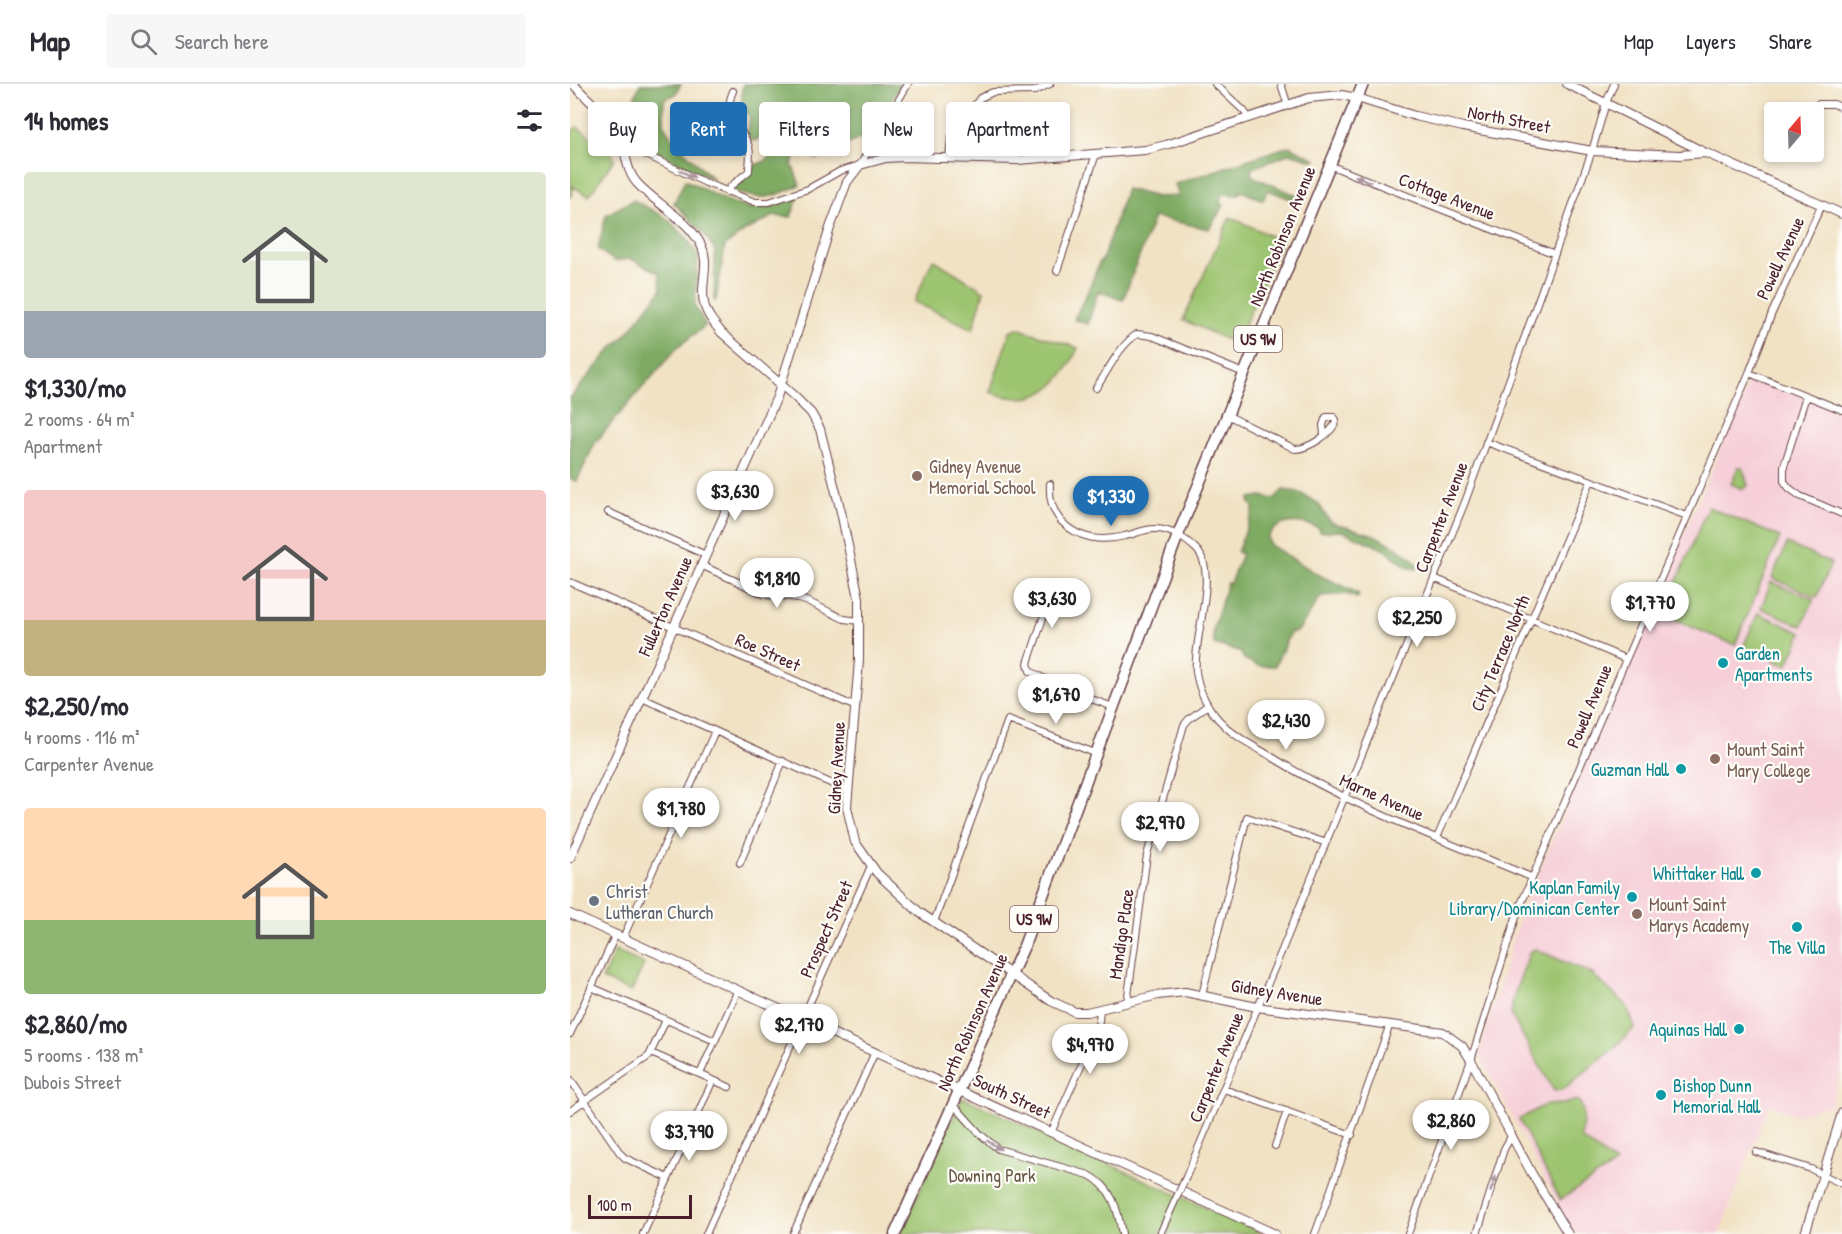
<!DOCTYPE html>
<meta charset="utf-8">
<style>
:root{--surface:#fff;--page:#f7f7f7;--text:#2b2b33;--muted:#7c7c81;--line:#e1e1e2;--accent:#1f6fb2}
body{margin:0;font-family:"Patrick Hand",sans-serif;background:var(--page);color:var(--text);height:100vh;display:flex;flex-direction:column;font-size:22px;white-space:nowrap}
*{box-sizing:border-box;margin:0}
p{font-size:20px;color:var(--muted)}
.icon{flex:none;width:33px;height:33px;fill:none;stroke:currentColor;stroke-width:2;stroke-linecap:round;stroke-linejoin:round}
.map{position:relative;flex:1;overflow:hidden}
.details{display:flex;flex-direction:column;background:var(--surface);width:570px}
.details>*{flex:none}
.top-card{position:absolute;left:18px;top:18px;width:570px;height:54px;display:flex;gap:12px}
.needle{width:39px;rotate:19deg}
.buttons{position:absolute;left:1194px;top:18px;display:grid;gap:12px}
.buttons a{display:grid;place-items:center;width:60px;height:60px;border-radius:6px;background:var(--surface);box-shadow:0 3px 9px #0003;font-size:30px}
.scale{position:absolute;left:18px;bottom:15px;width:104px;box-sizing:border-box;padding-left:6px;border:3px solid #4a1f2b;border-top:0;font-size:16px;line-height:21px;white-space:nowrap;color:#4a1f2b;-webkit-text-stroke:4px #fdfcf7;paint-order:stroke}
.price{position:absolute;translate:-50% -51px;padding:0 14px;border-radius:21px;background:#fff;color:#222;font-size:20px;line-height:39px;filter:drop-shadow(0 2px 3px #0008)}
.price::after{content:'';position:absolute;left:50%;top:36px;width:18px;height:14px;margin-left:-9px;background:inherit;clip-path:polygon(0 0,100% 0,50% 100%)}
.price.selected{background:var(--accent);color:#fff}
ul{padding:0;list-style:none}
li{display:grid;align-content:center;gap:12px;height:318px;padding:0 24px}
li span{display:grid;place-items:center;height:186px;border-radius:6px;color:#555}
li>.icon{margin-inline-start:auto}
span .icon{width:108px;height:108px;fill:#fffc;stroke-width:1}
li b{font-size:26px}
h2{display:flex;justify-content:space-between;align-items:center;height:72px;padding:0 24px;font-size:26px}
.pill{padding:0 21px;border-radius:6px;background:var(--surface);box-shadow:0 3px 9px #0003;font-size:21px;line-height:54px}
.pill.selected{background:var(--accent);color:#fff}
header{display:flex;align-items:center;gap:36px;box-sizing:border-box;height:84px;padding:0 30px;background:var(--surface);border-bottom:2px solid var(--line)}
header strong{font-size:28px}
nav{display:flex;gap:33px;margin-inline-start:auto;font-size:21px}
.search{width:420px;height:54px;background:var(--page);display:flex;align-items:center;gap:15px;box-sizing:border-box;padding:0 21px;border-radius:6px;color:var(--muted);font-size:22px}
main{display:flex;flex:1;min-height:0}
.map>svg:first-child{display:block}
.built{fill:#f6cfd8}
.green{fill:#9dc46f;stroke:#74724d;stroke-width:1.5}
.forest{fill:#7eaa62;stroke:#646446;stroke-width:1.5}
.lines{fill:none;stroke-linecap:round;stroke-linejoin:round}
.minor-casing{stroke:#633c42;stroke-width:8}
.tertiary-casing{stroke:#633c42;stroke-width:10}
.trunk-casing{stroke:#633c42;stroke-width:13}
.minor{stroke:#fff;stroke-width:6}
.tertiary{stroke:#fff;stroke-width:8}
.trunk{stroke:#fff;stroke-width:10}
.minor-bridge-casing{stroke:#633c42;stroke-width:8;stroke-linecap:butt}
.minor-bridge{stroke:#fff;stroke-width:6}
.oneway{fill:#ae9aa0}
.education-dot{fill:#8d6e63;stroke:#fdfcf7;stroke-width:2}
.culture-dot{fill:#0f9aa8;stroke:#fdfcf7;stroke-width:2}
.worship-dot{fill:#6b7280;stroke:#fdfcf7;stroke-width:2}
.labels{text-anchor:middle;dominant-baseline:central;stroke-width:4.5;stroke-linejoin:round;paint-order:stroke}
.shield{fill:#fdfcf7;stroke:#806168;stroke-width:1.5}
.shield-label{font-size:16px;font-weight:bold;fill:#4a1f2b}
.street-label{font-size:18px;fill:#4a1f2b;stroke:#fdfcf7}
.education-label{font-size:18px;fill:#785e54;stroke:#fdfcf7;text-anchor:start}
.culture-label{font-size:18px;fill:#0d838f;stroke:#fdfcf7;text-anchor:end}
.worship-label{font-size:18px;fill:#5b616d;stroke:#fdfcf7;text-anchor:start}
.park-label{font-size:18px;fill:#675943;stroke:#fdfcf7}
</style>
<header>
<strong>Map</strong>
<div class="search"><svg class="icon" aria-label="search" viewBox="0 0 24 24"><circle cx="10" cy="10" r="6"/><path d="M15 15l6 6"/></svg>Search here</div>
<nav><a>Map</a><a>Layers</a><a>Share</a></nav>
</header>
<main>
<section class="details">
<h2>14 homes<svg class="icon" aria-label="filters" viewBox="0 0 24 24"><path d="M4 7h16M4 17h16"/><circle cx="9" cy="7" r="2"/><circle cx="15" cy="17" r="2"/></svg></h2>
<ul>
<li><span style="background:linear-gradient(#dfe7d0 75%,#9aa5b1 0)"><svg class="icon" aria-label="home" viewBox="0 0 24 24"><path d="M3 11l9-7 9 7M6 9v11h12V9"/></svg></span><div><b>$1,330/mo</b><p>2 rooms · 64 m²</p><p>Apartment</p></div></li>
<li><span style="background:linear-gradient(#f6c9c9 70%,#c2b280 0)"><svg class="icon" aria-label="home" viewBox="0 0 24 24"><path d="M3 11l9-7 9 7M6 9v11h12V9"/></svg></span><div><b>$2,250/mo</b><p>4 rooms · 116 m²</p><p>Carpenter Avenue</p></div></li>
<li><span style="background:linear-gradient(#ffd9b3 60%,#8fb573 0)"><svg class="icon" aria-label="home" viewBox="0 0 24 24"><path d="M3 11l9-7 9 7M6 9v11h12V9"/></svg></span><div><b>$2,860/mo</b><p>5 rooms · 138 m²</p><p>Dubois Street</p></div></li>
</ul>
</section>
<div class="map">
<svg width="1272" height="1150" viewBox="0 0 1272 1150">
<rect width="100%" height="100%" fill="#fdfcf7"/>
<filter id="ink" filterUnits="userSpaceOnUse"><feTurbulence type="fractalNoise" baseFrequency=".0167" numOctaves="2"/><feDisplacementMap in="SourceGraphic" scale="12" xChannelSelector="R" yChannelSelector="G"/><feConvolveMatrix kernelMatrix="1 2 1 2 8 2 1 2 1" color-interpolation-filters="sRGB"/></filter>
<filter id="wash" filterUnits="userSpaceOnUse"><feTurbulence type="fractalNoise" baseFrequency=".008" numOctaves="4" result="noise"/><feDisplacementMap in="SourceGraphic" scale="24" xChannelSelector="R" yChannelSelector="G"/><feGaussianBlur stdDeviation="1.35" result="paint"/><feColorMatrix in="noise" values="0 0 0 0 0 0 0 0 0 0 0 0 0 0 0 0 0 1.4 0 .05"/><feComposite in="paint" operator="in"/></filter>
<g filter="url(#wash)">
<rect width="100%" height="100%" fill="#f1e2c4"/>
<path class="built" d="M 1181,294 L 1272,328 L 1272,985 L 1261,1021 L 1226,1031 L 1199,1021 L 1149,1150 L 1008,1150 L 997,1137 L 909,970 L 950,832 Z"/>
<path class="green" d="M 7,43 L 41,67 L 44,76 L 19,112 L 4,103 L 0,114 L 0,102 L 3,102 L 0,99 L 0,49 Z
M 660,133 L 712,157 L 666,260 L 613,236 Z
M 363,175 L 414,207 L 403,245 L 344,218 Z
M 447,244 L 508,264 C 490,304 466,325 420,308 L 440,247 Z
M 1168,383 L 1173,384 L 1178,402 L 1173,405 L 1161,400 Z
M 1138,423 L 1210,453 L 1165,561 L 1093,531 Z
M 1217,460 L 1261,479 L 1247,513 L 1202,494 Z
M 1201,498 L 1244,515 L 1232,542 L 1191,524 Z
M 1188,529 L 1232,549 L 1217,582 L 1173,563 Z
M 965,865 L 1022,890 L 1056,921 L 1065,943 L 1042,966 L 992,1006 L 984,1007 L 941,931 L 943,914 L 960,867 Z
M 45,867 L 74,880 L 61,908 L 32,895 Z
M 394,1014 L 693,1150 L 330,1150 L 391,1016 Z
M 1007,1016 C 1017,1023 1012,1043 1011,1054 L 1046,1080 L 990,1116 L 949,1035 L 975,1021 L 994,1020 Z"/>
<path class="forest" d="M 70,0 L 111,0 L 105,11 L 94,15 L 94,42 L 105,58 L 144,96 L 69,59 L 62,40 L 55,36 Z
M 173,0 L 331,0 L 300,50 L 246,75 L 242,71 L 226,72 L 222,80 L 230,101 C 201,114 194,118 164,107 L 164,102 L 180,89 L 183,82 L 197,76 L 210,54 L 208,48 L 198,49 L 184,57 L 177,52 L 180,32 C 170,24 171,12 173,0 Z
M 719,62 L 746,75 L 744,77 L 720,69 L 681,85 L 682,92 L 733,114 L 731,119 L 698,106 L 693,116 L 671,107 L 668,111 L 651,110 L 650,119 L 654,121 L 639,145 L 584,133 L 553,216 L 528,207 L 518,240 L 504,235 L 519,205 L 530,177 L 532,177 L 556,105 L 587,113 L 609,112 L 605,100 Z
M 115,96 C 137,106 162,123 186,124 C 200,125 215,118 228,114 L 221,133 L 204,132 L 175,147 L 155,162 L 146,216 L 144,217 L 145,167 L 135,151 L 104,119 Z
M 63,116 L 95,133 L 117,154 L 128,172 L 125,223 L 136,241 L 109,262 L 45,335 L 25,359 L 7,397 L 0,395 L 0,314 L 42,264 L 57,250 L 91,206 L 89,189 L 61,175 L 44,177 L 28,165 L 36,131 Z
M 713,406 L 728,408 L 748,419 L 760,438 L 804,451 L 821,460 L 841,473 L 848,482 L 847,485 L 839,484 L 814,465 L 772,447 L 750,448 L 749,444 C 731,437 708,434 698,453 L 700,461 L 747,490 L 788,509 L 789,512 L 787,514 L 777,510 L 751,512 L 728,547 L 720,549 L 705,582 L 688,582 L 674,575 L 670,568 L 644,560 L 643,546 L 657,499 L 660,499 L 672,470 L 667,468 L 683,428 L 683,422 L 679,418 L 680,414 L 692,412 L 704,415 Z"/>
</g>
<g filter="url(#ink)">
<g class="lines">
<defs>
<path id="minor" d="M 645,0 L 674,27 L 679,34
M 711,0 L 718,22
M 1248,20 L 1264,20 L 1272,24
M 49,50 L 76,71 L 136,99 L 185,118 L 199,118 L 238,105 L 270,87 L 290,81 L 338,0
M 379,74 L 381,54 L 410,14 L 423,8 L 465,7 L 480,0
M 759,81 L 985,170
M 157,108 L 161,102 L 179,87 C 179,80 181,70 179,63 C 171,38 151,36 163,7
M 487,187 L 526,70
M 1179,289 L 1272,326
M 526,304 C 538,287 549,262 567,250 L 582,252 L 674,289
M 1236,312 L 1214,382 L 1214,397 L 1219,404 L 1230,412 L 1272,430
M 657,331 L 725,365 C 738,365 764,349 766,336 L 764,333 L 756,333 L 753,341 L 754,351
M 916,358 L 1117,432
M 480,400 C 479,415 482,427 492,438 C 509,455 532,458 555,452 C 565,450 576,444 586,445 C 600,445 616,455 626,465 C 650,488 622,555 626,588 C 629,608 639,627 653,640 C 666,654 686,663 702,673 C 783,724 873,756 961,793
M 38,428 L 136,471
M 131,481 L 196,511 L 222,513 L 239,518 L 274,535 L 290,537
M 864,494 L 1056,575
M 0,498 L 286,623
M 483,504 L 458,579 L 460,587 L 492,604 L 543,623
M 72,614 L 278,707
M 867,754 L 1021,397
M 170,779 L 213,677
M 364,838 L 438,636 L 525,669
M 53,854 L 145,647
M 21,903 L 145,957
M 632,911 L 677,733 L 754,758
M 557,919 L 577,771 L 614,641 L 619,635 L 638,621
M 0,950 L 46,850
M 81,969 L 159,1003
M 130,990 L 168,906
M 0,995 L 50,1069 L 55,1074 L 98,1094
M 654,1005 L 782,1051
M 383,1020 L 410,1050 L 428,1065 L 519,1091 C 542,1103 548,1125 552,1150
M 0,1027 L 79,972 L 96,936
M 481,1049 L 525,950 L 529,937 L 530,926
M 705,1062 L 717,1027
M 1186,1068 L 1241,1085 L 1272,1100
M 616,1093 L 712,866 L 895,418 L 1022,67 L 1036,19 L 1044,0
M 73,1150 L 143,996
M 136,1150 L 301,782
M 223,1150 L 305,968
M 590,1150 L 604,1119
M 745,1150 L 820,940
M 838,1150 L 901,976 L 948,827 L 1179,289 L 1202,229 L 1252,120
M 907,1150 L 934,1065 L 942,1051"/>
<path id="tertiary" d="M 3,0 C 17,15 40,34 49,52 C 57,67 55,86 67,99 C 86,120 116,134 130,159 C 142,180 128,201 135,223 C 138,233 146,242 152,249 L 224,312 L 241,329 L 250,345 L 271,428 L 289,514 L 289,576 L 277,723 L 285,758 L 307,789 L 349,828 L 481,917 L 505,928 L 517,928 L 588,911 L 615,908 L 687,923 L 873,948 L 892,962 L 901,976 L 962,1090 L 998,1150
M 997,0 L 1136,69 L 1272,130
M 0,774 L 207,313 L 260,144 L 277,98 L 290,81 L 316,74 L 333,73 L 447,76 L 575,66 L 596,61 L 739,14 L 771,11 L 787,14 L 845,32 L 893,43 L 1022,67 L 1109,71 L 1136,69
M 0,830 L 705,1150
M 1235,1150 L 1272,1029"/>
<path id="trunk" d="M 325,1150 L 454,862 L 608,451 L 793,0"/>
</defs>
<use href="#minor" class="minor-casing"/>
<use href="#tertiary" class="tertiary-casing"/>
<use href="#trunk" class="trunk-casing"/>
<use href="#minor" class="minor"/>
<use href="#tertiary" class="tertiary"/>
<use href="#trunk" class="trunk"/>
<defs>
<path id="minor-bridge" d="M 604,1119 L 616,1093"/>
</defs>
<use href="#minor-bridge" class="minor-bridge-casing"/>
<use href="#minor-bridge" class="minor-bridge"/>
</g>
<defs><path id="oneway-solid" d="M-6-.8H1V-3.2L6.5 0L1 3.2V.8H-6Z" transform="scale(1.5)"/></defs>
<g class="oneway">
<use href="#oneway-solid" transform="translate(117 90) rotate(25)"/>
<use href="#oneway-solid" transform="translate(793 95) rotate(-158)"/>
<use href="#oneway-solid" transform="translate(424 1061) rotate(32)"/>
<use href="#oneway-solid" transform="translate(923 1100) rotate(-72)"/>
</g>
</g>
<g class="education-dot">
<circle cx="347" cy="392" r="6"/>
<circle cx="1145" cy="675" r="6"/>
<circle cx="1067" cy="830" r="6"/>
</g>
<g class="culture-dot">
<circle cx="1153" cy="579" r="6"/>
<circle cx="1111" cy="685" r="6"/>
<circle cx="1186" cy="789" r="6"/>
<circle cx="1062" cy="813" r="6"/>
<circle cx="1227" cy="843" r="6"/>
<circle cx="1169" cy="945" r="6"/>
<circle cx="1091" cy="1011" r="6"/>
</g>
<circle class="worship-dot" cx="24" cy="817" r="6"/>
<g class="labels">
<g class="shield">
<rect x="664" y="242" width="48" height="26" rx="4.5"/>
<rect x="440" y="822" width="48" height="26" rx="4.5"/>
</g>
<g class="shield-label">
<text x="688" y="255">US 9W</text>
<text x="464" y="835">US 9W</text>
</g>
<g class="street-label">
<text transform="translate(939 35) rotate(11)">North Street</text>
<text transform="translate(877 112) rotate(21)">Cottage Avenue</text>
<text transform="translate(712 152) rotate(-68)">North Robinson Avenue</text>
<text transform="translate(1210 174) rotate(-65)">Powell Avenue</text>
<text transform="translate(871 433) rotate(-69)">Carpenter Avenue</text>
<text transform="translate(95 522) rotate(-66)">Fullerton Avenue</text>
<text transform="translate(198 568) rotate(24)">Roe Street</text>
<text transform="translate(930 569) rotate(-67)">City Terrace North</text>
<text transform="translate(1019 622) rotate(-67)">Powell Avenue</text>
<text transform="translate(266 684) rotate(-87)">Gidney Avenue</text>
<text transform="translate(812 713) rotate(24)">Marne Avenue</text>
<text transform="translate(256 845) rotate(-66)">Prospect Street</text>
<text transform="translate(551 850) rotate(-82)">Mandigo Place</text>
<text transform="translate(707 908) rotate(9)">Gidney Avenue</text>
<text transform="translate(402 938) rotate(-66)">North Robinson Avenue</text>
<text transform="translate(646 983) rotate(-68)">Carpenter Avenue</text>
<text transform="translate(442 1012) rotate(25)">South Street</text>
</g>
<g class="education-label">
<text x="359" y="382">Gidney Avenue<tspan x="359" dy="21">Memorial School</tspan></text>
<text x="1157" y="665">Mount Saint<tspan x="1157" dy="21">Mary College</tspan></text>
<text x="1079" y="820">Mount Saint<tspan x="1079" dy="21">Marys Academy</tspan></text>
</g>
<g class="culture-label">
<text x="1165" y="569" text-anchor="start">Garden<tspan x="1165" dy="21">Apartments</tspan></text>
<text x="1099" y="685">Guzman Hall</text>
<text x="1174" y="789">Whittaker Hall</text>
<text x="1050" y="803">Kaplan Family<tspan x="1050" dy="21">Library/Dominican Center</tspan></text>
<text x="1227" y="863" text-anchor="middle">The Villa</text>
<text x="1157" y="945">Aquinas Hall</text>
<text x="1103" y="1001" text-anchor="start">Bishop Dunn<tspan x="1103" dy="21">Memorial Hall</tspan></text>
</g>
<g class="worship-label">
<text x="36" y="807">Christ<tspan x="36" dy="21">Lutheran Church</tspan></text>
</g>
<g class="park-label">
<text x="422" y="1091">Downing Park</text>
</g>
</g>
</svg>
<div class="buttons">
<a><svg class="needle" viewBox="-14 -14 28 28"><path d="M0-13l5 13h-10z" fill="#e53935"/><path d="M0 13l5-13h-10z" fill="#7c7c81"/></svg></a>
</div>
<div class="scale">100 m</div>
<b class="price" style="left:165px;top:438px">$3,630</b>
<b class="price selected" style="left:541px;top:443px">$1,330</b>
<b class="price" style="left:207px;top:525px">$1,810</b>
<b class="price" style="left:482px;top:545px">$3,630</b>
<b class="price" style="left:1080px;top:549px">$1,770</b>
<b class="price" style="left:847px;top:564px">$2,250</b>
<b class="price" style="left:486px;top:641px">$1,670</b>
<b class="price" style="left:716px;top:667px">$2,430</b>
<b class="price" style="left:111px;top:755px">$1,780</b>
<b class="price" style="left:590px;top:769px">$2,970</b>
<b class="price" style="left:229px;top:971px">$2,170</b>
<b class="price" style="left:520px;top:991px">$4,970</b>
<b class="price" style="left:881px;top:1067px">$2,860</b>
<b class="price" style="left:119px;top:1078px">$3,790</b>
<div class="top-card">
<a class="pill">Buy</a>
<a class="pill selected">Rent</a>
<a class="pill">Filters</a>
<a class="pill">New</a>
<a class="pill">Apartment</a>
</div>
</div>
</main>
